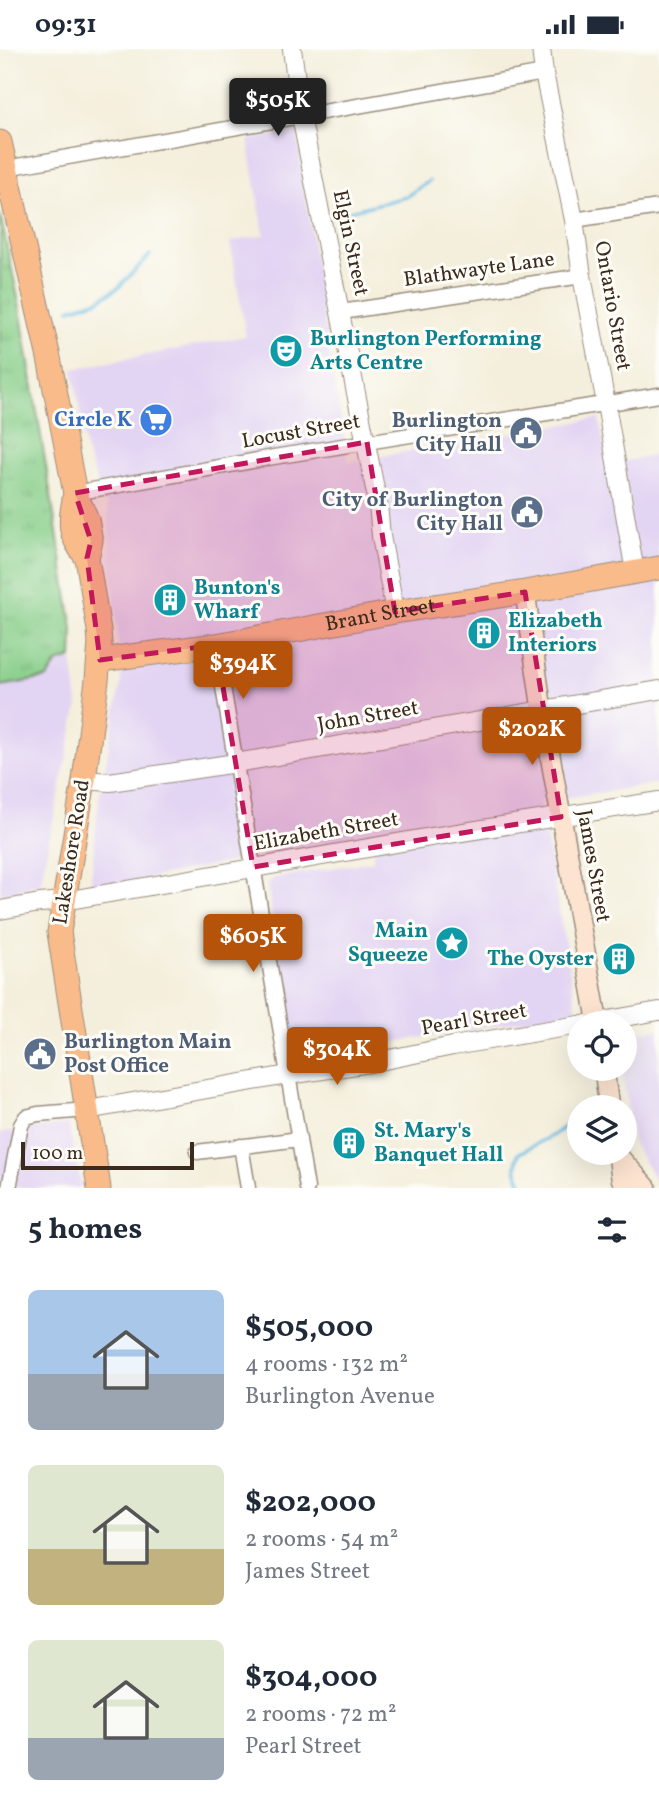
<!DOCTYPE html>
<meta charset="utf-8">
<style>
:root{--surface:#fff;--page:#f6f6f7;--text:#1f2937;--muted:#747a83;--accent:#b45309}
body{margin:0;font-family:Vollkorn,serif;background:var(--page);color:var(--text);height:100vh;display:flex;flex-direction:column;font-size:26px;white-space:nowrap}
*{box-sizing:border-box;margin:0}
p{font-size:23px;color:var(--muted)}
.icon{flex:none;width:38px;height:38px;fill:none;stroke:currentColor;stroke-width:2;stroke-linecap:round;stroke-linejoin:round}
.map{position:relative;height:1139px;overflow:hidden}
.sheet{display:flex;flex-direction:column;background:var(--surface);flex:1}
.sheet>*{flex:none}
.controls{position:absolute;left:567px;top:962px;display:grid;gap:14px}
.controls a{display:grid;place-items:center;width:70px;height:70px;border-radius:50%;background:var(--surface);box-shadow:0 7px 28px #0002;font-size:35px}
.scale{position:absolute;left:21px;bottom:18px;width:173px;box-sizing:border-box;padding-left:7px;border:4px solid #3b2a1e;border-top:0;font-size:19px;line-height:24px;white-space:nowrap;color:#3b2a1e;-webkit-text-stroke:5px #fdfcf7;paint-order:stroke}
.price{position:absolute;translate:-50% -60px;padding:0 16px;border-radius:7px;background:var(--accent);color:#fff;font-size:23px;line-height:46px;filter:drop-shadow(0 2px 4px #0008)}
.price::after{content:'';position:absolute;left:50%;top:42px;width:21px;height:16px;margin-left:-10px;background:inherit;clip-path:polygon(0 0,100% 0,50% 100%)}
.price.current{background:#222;color:#fff}
ul{padding:0;list-style:none}
li{display:flex;align-items:center;gap:21px;height:175px;padding:0 28px}
li span{display:grid;place-items:center;flex:none;width:196px;height:140px;border-radius:10px;color:#555}
li>.icon{margin-inline-start:auto}
span .icon{width:84px;height:84px;fill:#fffc;stroke-width:1}
li b{font-size:30px}
h2{display:flex;justify-content:space-between;align-items:center;height:84px;padding:0 28px;font-size:30px}
.status{display:flex;justify-content:space-between;align-items:center;height:49px;padding:0 35px;background:var(--surface);direction:ltr}
.status svg{height:19px;fill:currentColor}
.map>svg:first-child{display:block}
.built{fill:#e2d4f3}
.grass{fill:url(#grass-tufts);stroke:#617c54;stroke-width:2}
.lines{fill:none;stroke-linecap:round;stroke-linejoin:round}
.stream{stroke:#65bae1;stroke-width:3.5}
.minor-casing{stroke:#988c7d;stroke-width:17}
.tertiary-casing{stroke:#988c7d;stroke-width:20}
.secondary-casing{stroke:#988c7d;stroke-width:22}
.primary-casing{stroke:#988c7d;stroke-width:25}
.minor{stroke:#fff;stroke-width:14}
.tertiary{stroke:#fff;stroke-width:18}
.secondary{stroke:#fde4d1;stroke-width:19}
.primary{stroke:#fabb8b;stroke-width:23}
.marked{fill:#c2185b;fill-opacity:0.2;stroke:#c2185b;stroke-width:5;stroke-dasharray:14 9;stroke-linejoin:round}
.labels{text-anchor:middle;dominant-baseline:central;stroke-width:6;stroke-linejoin:round;paint-order:stroke}
.street-label{font-size:21px;fill:#3b2a1e;stroke:#fdfcf7}
.culture-label{font-size:21px;font-weight:bold;fill:#0d838f;stroke:#fdfcf7;text-anchor:start}
.shop-label{font-size:21px;font-weight:bold;fill:#366cbe;stroke:#fdfcf7;text-anchor:end}
.service-label{font-size:21px;font-weight:bold;fill:#4e5e75;stroke:#fdfcf7;text-anchor:end}
</style>
<div class="status"><b>09:31</b><svg viewBox="0 0 49 12"><path d="M0 12V9h3v3zM5 12V6h3v6zM10 12V3h3v9zM15 12V0h3v12zM26 1h20v11H26zM47 4h2v5h-2z"/></svg></div>
<div class="map">
<svg width="659" height="1139" viewBox="0 0 659 1139">
<defs>
<pattern id="grass-tufts" width="24" height="20" patternUnits="userSpaceOnUse" patternTransform="scale(1.75)"><rect width="24" height="20" fill="#87ce89"/><path d="M3 7l-1-3M5 7V3M7 7l1-3M15 17l-1-3M17 17v-4M19 17l1-3" fill="none" stroke="#75b176"/></pattern>
</defs>
<rect width="100%" height="100%" fill="#fdfcf7"/>
<filter id="ink" filterUnits="userSpaceOnUse"><feTurbulence type="fractalNoise" baseFrequency=".0143" numOctaves="2"/><feDisplacementMap in="SourceGraphic" scale="14" xChannelSelector="R" yChannelSelector="G"/><feConvolveMatrix kernelMatrix="1 2 1 2 8 2 1 2 1" color-interpolation-filters="sRGB"/></filter>
<filter id="wash" filterUnits="userSpaceOnUse"><feTurbulence type="fractalNoise" baseFrequency=".00686" numOctaves="4" result="noise"/><feDisplacementMap in="SourceGraphic" scale="28" xChannelSelector="R" yChannelSelector="G"/><feGaussianBlur stdDeviation="1.57" result="paint"/><feColorMatrix in="noise" values="0 0 0 0 0 0 0 0 0 0 0 0 0 0 0 0 0 1.4 0 .05"/><feComposite in="paint" operator="in"/></filter>
<g filter="url(#wash)">
<rect width="100%" height="100%" fill="#f4efdc"/>
<path class="built" d="M 297,83 L 322,262 L 348,413 L 599,369 L 608,415 L 659,406 L 659,734 L 540,753 L 577,962 L 301,1009 L 297,1005 L 267,838 L 268,834 L 274,829 L 373,812 L 373,784 L 90,841 L 99,749 L 121,634 L 108,459 L 91,418 L 86,401 L 73,320 L 246,287 L 230,193 L 264,186 L 248,91 Z
M 72,609 L 78,656 L 40,835 L 0,846 L 0,637 L 47,629 L 57,614 Z
M 659,980 L 659,1136 L 633,1095 L 622,1020 L 625,1020 L 625,986 Z
M 68,1075 L 82,1139 L 0,1139 L 0,1084 Z"/>
<path class="grass" d="M 0,165 L 19,254 L 73,580 L 72,609 L 57,614 L 47,629 L 0,637 Z"/>
<g class="lines">
<path class="stream" d="M 341,164 L 406,148 L 429,132
M 70,260 L 99,251 L 119,238 L 150,206
M 524,1139 L 516,1120 L 518,1105 L 553,1086 L 579,1067"/>
</g>
</g>
<g filter="url(#ink)">
<g class="lines">
<defs>
<path id="minor" d="M 6,119 L 544,24
M 574,171 L 659,158
M 341,263 L 582,227
M 75,444 L 274,408 L 659,346
M 216,596 L 307,1139
M 241,1097 L 248,1139
M 197,1103 L 299,1090
M 9,1139 L 21,1076 L 26,1068 L 38,1065 L 87,1061"/>
<path id="tertiary" d="M 292,0 L 301,67 L 378,455 L 381,487 L 395,563
M 541,0 L 544,24 L 574,171 L 582,227 L 606,355 L 635,523
M 84,731 L 110,733 L 236,714 L 659,641
M 0,861 L 40,854 L 64,852 L 431,788 L 659,752
M 586,975 L 659,962
M 87,1061 L 288,1026 L 370,1014 L 453,997 L 579,976"/>
<path id="secondary" d="M 525,543 L 542,661 L 598,975
M 604,1020 L 609,1059
M 618,1104 L 621,1129 L 627,1139
M 618,1107 L 647,1139"/>
<g id="primary">
<path d="M 0,93 L 49,309 L 75,444 L 87,470 L 91,492 L 87,509 L 99,581 L 100,594 L 97,631 L 84,731 L 59,883 L 99,1139"/>
<path d="M 75,444 C 70,475 67,484 87,509"/>
<path id="s1" d="M 100,611 L 216,596 L 395,563 L 525,543 L 659,519"/>
</g>
</defs>
<use href="#minor" class="minor-casing"/>
<use href="#tertiary" class="tertiary-casing"/>
<use href="#secondary" class="secondary-casing"/>
<use href="#primary" class="primary-casing"/>
<use href="#minor" class="minor"/>
<use href="#tertiary" class="tertiary"/>
<use href="#secondary" class="secondary"/>
<use href="#primary" class="primary"/>
</g>
</g>
<path class="marked" d="M 367,393 L 395,563 L 525,543 L 561,768 L 253,818 L 216,596 L 100,611 L 87,509 L 91,492 L 75,444 Z"/>
<defs>
<symbol id="theatre-disc" viewBox="-11 -11 22 22"><circle r="9.5" fill="#0f9aa8" stroke="#fdfcf7"/><path d="M-5-5.5Q0-4 5-5.5V0Q5 5 0 6Q-5 5-5 0ZM-3.3-2.5H-1v1.5H-3.3ZM1-2.5H3.3v1.5H1ZM-2.8 1Q0 5.5 2.8 1Z" fill="#fff"/></symbol>
<symbol id="supermarket-disc" viewBox="-11 -11 22 22"><circle r="9.5" fill="#3f7fe0" stroke="#fdfcf7"/><path d="M-6-5.5h2.5l.6 2H6L4.5 2H-2.5L-4.4-4H-6ZM-1.5 3.2a1.3 1.3 0 1 0 .1 0ZM3 3.2a1.3 1.3 0 1 0 .1 0Z" fill="#fff"/></symbol>
<symbol id="civic-disc" viewBox="-11 -11 22 22"><circle r="9.5" fill="#5c6f8a" stroke="#fdfcf7"/><path d="M-.6-6.5H3V-4.5H.6V-3L4-1V1h2V6H-6V1h2V-1L-.6-3ZM-1.2 2.5V6h2.4V2.5Z" fill="#fff"/></symbol>
<symbol id="building-disc" viewBox="-11 -11 22 22"><circle r="9.5" fill="#0f9aa8" stroke="#fdfcf7"/><path d="M-4-6H4V6H1V3H-1V6H-4ZM-2.5-4.3h1.7v1.8h-1.7ZM.8-4.3h1.7v1.8H.8ZM-2.5-1h1.7V.8h-1.7ZM.8-1h1.7V.8H.8Z" fill="#fff"/></symbol>
<symbol id="sight-disc" viewBox="-11 -11 22 22"><circle r="9.5" fill="#0f9aa8" stroke="#fdfcf7"/><path d="M0-6L1.8-2.2L6-1.7L2.9 1.2L3.7 5.4L0 3.3L-3.7 5.4L-2.9 1.2L-6-1.7L-1.8-2.2Z" fill="#fff"/></symbol>
</defs>
<g fill-rule="evenodd">
<use href="#theatre-disc" x="267" y="283" width="38" height="38"/>
<use href="#supermarket-disc" x="137" y="352" width="38" height="38"/>
<use href="#civic-disc" x="507" y="365" width="38" height="38"/>
<use href="#civic-disc" x="508" y="444" width="38" height="38"/>
<use href="#building-disc" x="151" y="532" width="38" height="38"/>
<use href="#building-disc" x="465" y="565" width="38" height="38"/>
<use href="#sight-disc" x="433" y="875" width="38" height="38"/>
<use href="#building-disc" x="600" y="891" width="38" height="38"/>
<use href="#civic-disc" x="21" y="986" width="38" height="38"/>
<use href="#building-disc" x="330" y="1075" width="38" height="38"/>
</g>
<g class="labels">
<g class="street-label">
<text transform="translate(350 194) rotate(78)">Elgin Street</text>
<text transform="translate(479 221) rotate(-8)">Blathwayte Lane</text>
<text transform="translate(612 257) rotate(80)">Ontario Street</text>
<text transform="translate(301 383) rotate(-10)">Locust Street</text>
<text stroke="none"><textPath href="#s1" startOffset="284">Brant Street</textPath></text>
<text transform="translate(368 668) rotate(-10)">John Street</text>
<text transform="translate(326 783) rotate(-10)">Elizabeth Street</text>
<text transform="translate(72 803) rotate(-81)">Lakeshore Road</text>
<text transform="translate(593 817) rotate(80)">James Street</text>
<text transform="translate(474 971) rotate(-10)">Pearl Street</text>
</g>
<g class="culture-label">
<text x="310" y="290">Burlington Performing<tspan x="310" dy="24">Arts Centre</tspan></text>
<text x="194" y="539">Bunton's<tspan x="194" dy="24">Wharf</tspan></text>
<text x="508" y="572">Elizabeth<tspan x="508" dy="24">Interiors</tspan></text>
<text x="428" y="882" text-anchor="end">Main<tspan x="428" dy="24">Squeeze</tspan></text>
<text x="594" y="910" text-anchor="end">The Oyster</text>
<text x="374" y="1082">St. Mary's<tspan x="374" dy="24">Banquet Hall</tspan></text>
</g>
<g class="shop-label">
<text x="132" y="371">Circle K</text>
</g>
<g class="service-label">
<text x="502" y="372">Burlington<tspan x="502" dy="24">City Hall</tspan></text>
<text x="503" y="451">City of Burlington<tspan x="503" dy="24">City Hall</tspan></text>
<text x="64" y="993" text-anchor="start">Burlington Main<tspan x="64" dy="24">Post Office</tspan></text>
</g>
</g>
</svg>
<div class="controls">
<a><svg class="icon" aria-label="locate" viewBox="0 0 24 24"><circle cx="12" cy="12" r="6"/><path d="M12 2v4M12 18v4M2 12h4M18 12h4"/></svg></a>
<a><svg class="icon" aria-label="layers" viewBox="0 0 24 24"><path d="M12 4l9 5-9 5-9-5zM3 14l9 5 9-5"/></svg></a>
</div>
<div class="scale">100 m</div>
<b class="price current" style="left:278px;top:89px">$505K</b>
<b class="price" style="left:243px;top:652px">$394K</b>
<b class="price" style="left:532px;top:718px">$202K</b>
<b class="price" style="left:253px;top:925px">$605K</b>
<b class="price" style="left:337px;top:1038px">$304K</b>
</div>
<section class="sheet">
<h2>5 homes<svg class="icon" aria-label="filters" viewBox="0 0 24 24"><path d="M4 7h16M4 17h16"/><circle cx="9" cy="7" r="2"/><circle cx="15" cy="17" r="2"/></svg></h2>
<ul>
<li><span style="background:linear-gradient(#a9c7e8 60%,#9aa5b1 0)"><svg class="icon" aria-label="home" viewBox="0 0 24 24"><path d="M3 11l9-7 9 7M6 9v11h12V9"/></svg></span><div><b>$505,000</b><p>4 rooms · 132 m²</p><p>Burlington Avenue</p></div></li>
<li><span style="background:linear-gradient(#dfe7d0 60%,#c2b280 0)"><svg class="icon" aria-label="home" viewBox="0 0 24 24"><path d="M3 11l9-7 9 7M6 9v11h12V9"/></svg></span><div><b>$202,000</b><p>2 rooms · 54 m²</p><p>James Street</p></div></li>
<li><span style="background:linear-gradient(#dfe7d0 70%,#9aa5b1 0)"><svg class="icon" aria-label="home" viewBox="0 0 24 24"><path d="M3 11l9-7 9 7M6 9v11h12V9"/></svg></span><div><b>$304,000</b><p>2 rooms · 72 m²</p><p>Pearl Street</p></div></li>
</ul>
</section>
